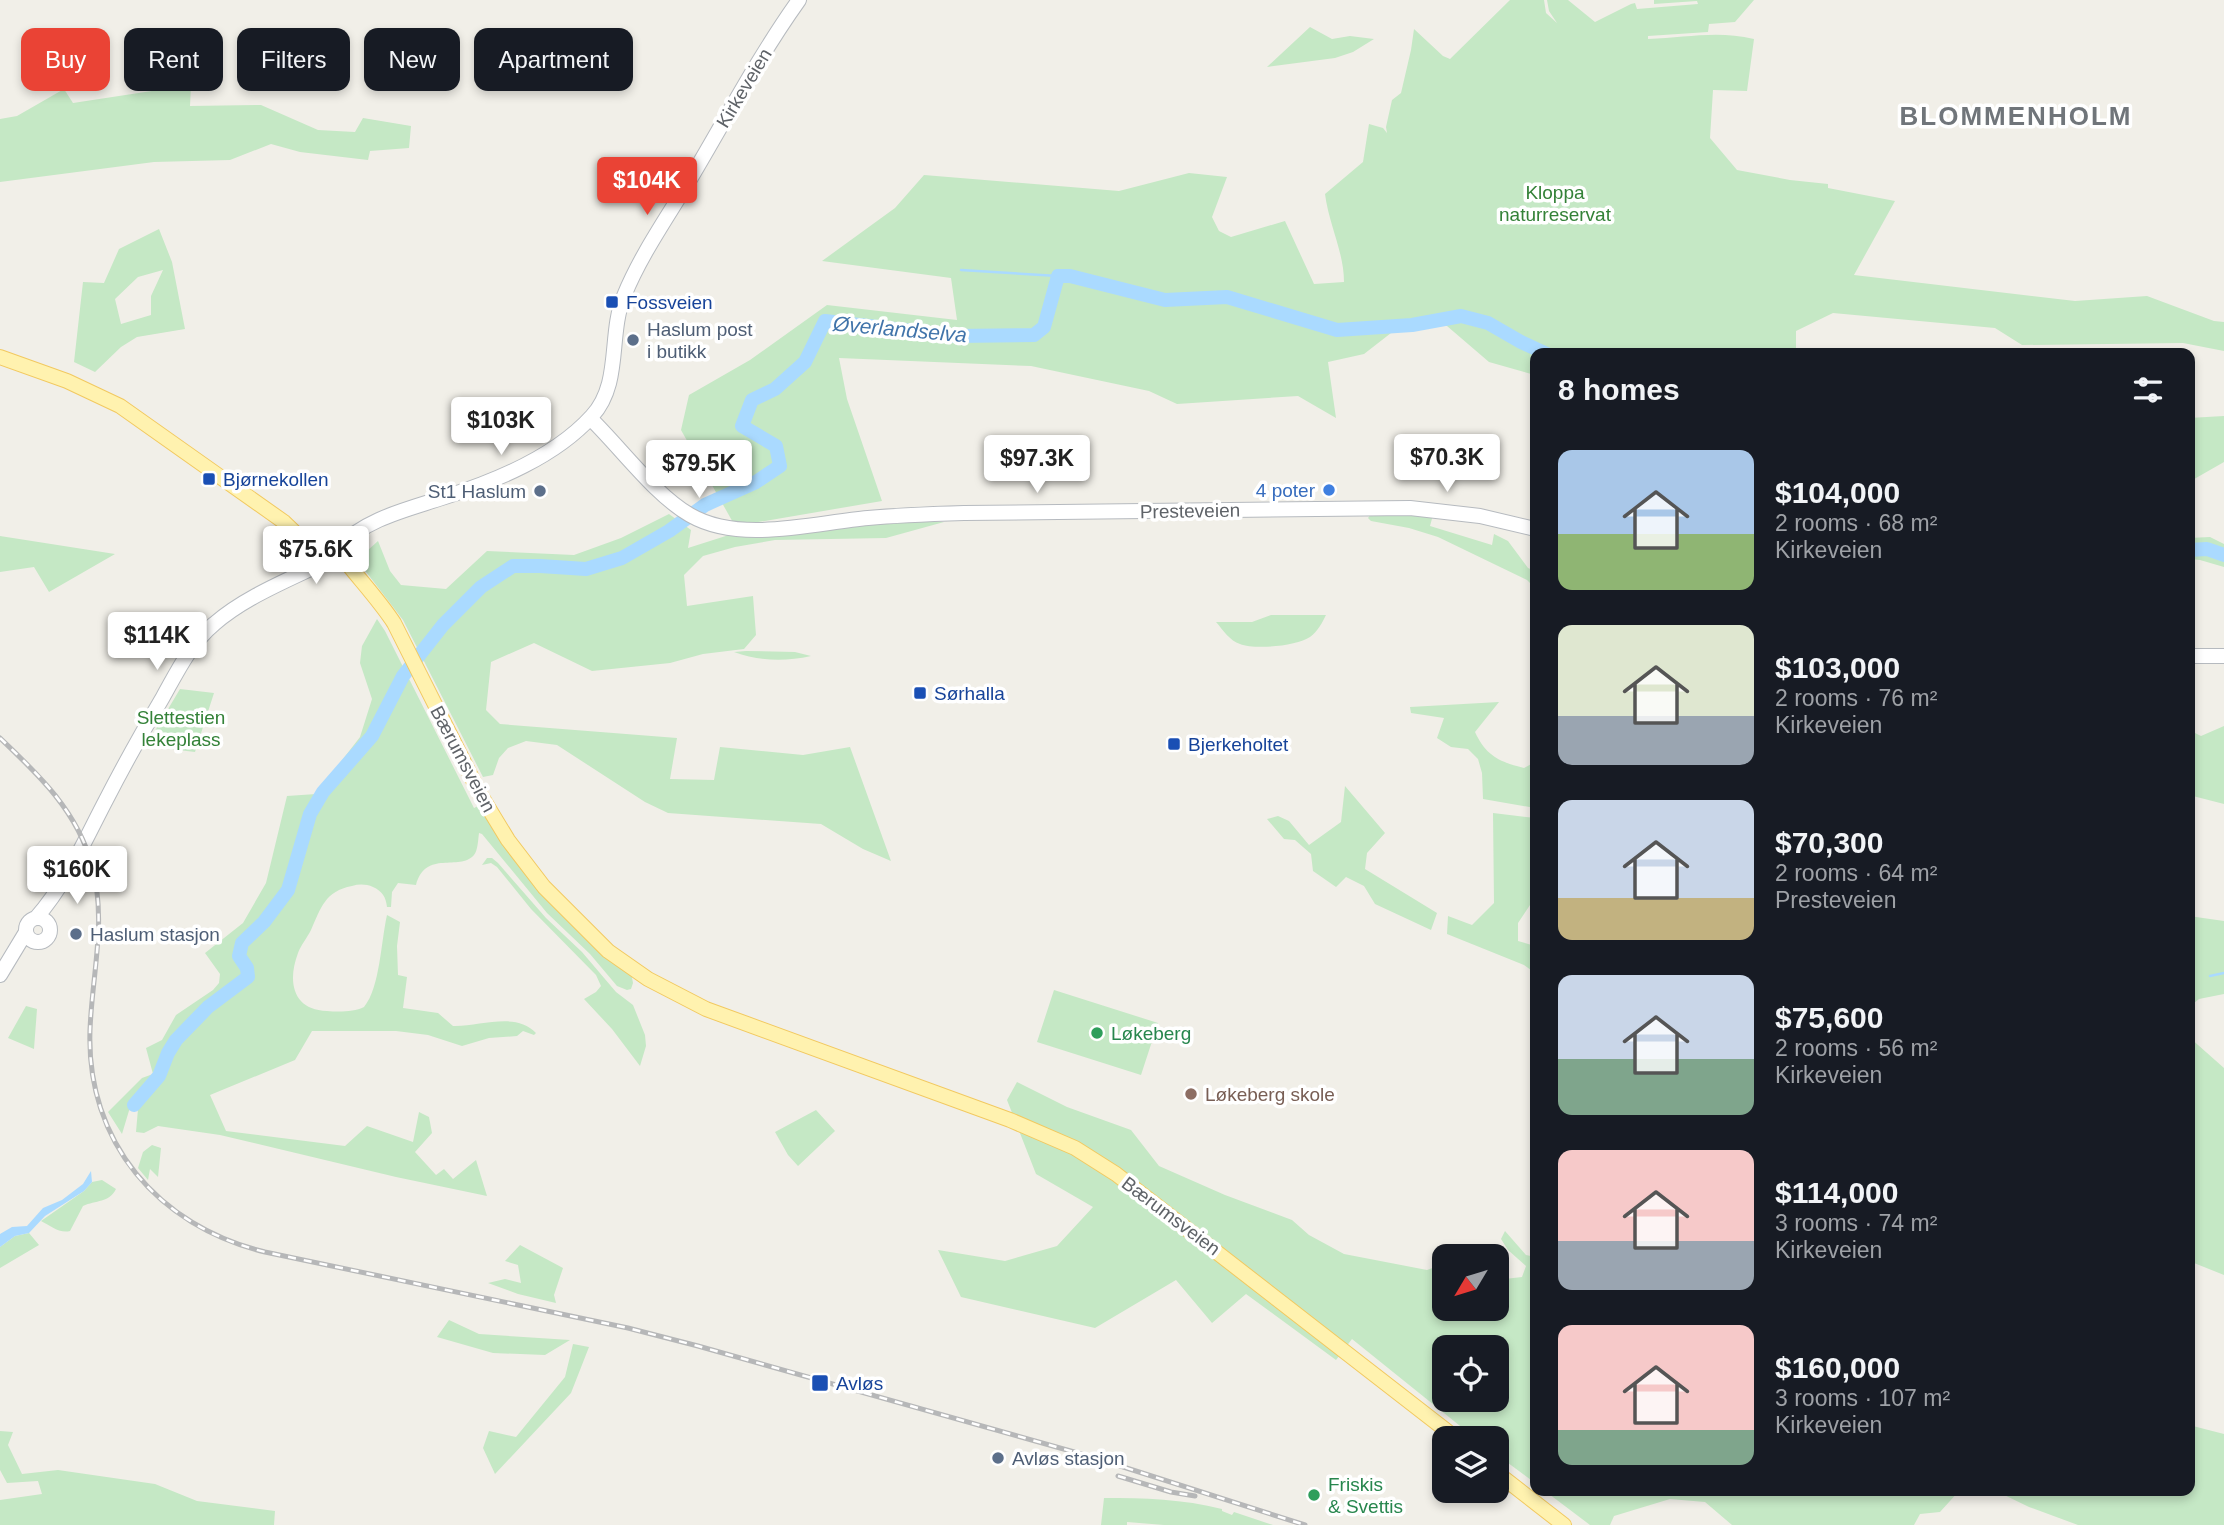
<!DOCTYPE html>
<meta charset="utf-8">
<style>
:root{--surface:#171b24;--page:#20242c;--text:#f1f3f6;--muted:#9ea1a6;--accent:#ea4335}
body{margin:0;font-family:Arial,sans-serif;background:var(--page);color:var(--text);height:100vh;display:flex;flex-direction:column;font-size:26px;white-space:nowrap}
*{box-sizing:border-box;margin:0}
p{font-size:23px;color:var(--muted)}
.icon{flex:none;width:38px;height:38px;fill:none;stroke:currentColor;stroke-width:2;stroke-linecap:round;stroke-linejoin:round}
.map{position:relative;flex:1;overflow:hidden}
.drawer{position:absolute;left:1530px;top:348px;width:665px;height:1148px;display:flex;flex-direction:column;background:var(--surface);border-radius:14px;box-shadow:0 4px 10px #0003}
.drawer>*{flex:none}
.guide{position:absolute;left:21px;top:28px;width:665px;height:63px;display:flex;gap:14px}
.needle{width:46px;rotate:232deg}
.controls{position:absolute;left:1432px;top:1244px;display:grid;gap:14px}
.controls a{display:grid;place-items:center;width:77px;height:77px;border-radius:14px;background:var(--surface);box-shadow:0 4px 10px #0003;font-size:35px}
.price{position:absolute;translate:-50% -60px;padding:0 16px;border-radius:7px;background:#fff;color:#222;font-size:23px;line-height:46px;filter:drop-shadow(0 2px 4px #0008)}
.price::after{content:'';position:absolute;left:50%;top:42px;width:21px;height:16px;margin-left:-10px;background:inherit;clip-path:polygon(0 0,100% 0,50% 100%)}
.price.current{background:var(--accent);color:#fff}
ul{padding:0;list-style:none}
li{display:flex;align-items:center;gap:21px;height:175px;padding:0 28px}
li span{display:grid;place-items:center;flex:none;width:196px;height:140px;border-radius:14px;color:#555}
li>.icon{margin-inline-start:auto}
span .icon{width:84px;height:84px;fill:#fffc;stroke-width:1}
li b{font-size:30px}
h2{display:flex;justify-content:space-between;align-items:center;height:84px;padding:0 28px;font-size:30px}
.pill{padding:0 24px;border-radius:14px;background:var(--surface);box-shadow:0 4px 10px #0003;font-size:24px;line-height:63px}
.pill.current{background:var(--accent);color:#fff}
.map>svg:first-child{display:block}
.green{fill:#c5e8c5;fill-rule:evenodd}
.water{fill:#aadaff}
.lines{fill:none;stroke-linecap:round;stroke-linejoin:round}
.stream{stroke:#aadaff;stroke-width:2.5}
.river{stroke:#aadaff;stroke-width:14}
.secondary-casing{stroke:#b6babf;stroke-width:16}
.primary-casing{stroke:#f2c960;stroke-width:16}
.secondary{stroke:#fff;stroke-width:14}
.primary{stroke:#fff2af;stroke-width:14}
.rail-casing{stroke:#b6b7b8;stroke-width:5}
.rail{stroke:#fff;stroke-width:2.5;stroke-dasharray:8;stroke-linecap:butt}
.transit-dot{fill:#1a4fb4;stroke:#fff;stroke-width:2.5}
.service-dot{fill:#5c6f8a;stroke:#fff;stroke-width:2.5}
.shop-dot{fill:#3f7fe0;stroke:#fff;stroke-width:2.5}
.leisure-dot{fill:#2e9e5b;stroke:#fff;stroke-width:2.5}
.education-dot{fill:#8d6e63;stroke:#fff;stroke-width:2.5}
.labels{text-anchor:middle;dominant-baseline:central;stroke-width:7;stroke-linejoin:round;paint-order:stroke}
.street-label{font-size:19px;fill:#5f6368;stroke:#fff}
.park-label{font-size:19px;fill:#348238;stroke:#fff}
.transit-label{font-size:19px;fill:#164399;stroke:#fff;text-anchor:start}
.service-label{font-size:19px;fill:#4e5e75;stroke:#fff;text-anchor:start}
.shop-label{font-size:19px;fill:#366cbe;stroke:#fff;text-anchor:end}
.leisure-label{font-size:19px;fill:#27864d;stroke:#fff;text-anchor:start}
.education-label{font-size:19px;fill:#785e54;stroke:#fff;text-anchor:start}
.water-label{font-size:21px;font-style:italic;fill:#4174aa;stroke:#fff}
.district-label{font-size:26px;font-weight:bold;letter-spacing:2px;fill:#70757a;stroke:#fff}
</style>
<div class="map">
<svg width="2224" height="1525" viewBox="0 0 2224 1525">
<rect width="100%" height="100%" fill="#f1efe8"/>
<path class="green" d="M 1510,0 L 1544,0 L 1546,13 L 1557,23 L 1549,11 L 1547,0 L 1568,0 L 1595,22 L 1631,4 L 1635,3 L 1637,9 L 1698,4 L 1697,1 L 1654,4 L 1654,0 L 1754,0 L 1735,22 L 1709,24 L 1708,32 L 1648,36 L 1648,39 C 1686,38 1716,30 1754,39 L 1747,91 L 1713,90 L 1710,138 L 1737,170 L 1790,180 L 1828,184 L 1828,188 L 1895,201 L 1854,275 L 2075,301 L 2147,296 L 2214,321 L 2224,322 L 2224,351 L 2183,343 L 2022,345 L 1995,328 L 1833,313 L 1796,331 L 1796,353 L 1535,354 L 1535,375 L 1489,362 L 1447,326 L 1400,326 L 1364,354 L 1328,362 L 1336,418 L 1298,396 L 1177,404 L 1149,391 L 1031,366 L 839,358 L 847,399 L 882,501 L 735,526 L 681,430 L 689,395 L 750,360 L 827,305 L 957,320 L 951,278 L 822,261 L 895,208 L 924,175 L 1119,191 L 1189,173 L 1227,177 L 1212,217 L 1219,231 L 1231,237 L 1285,221 L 1314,284 L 1344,282 C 1344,252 1329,225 1325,194 L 1363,162 L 1369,124 L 1383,128 L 1387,133 L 1386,127 L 1392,100 L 1401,93 L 1411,50 L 1414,29 L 1443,56 L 1450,59 Z
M 1310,27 L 1332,39 L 1350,36 L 1374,39 L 1353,52 L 1335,58 L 1267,67 Z
M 191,85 L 190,106 L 261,105 L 318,130 L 355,132 L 363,118 L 411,126 L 409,148 L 370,151 L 368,160 L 300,152 L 271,144 L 230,160 L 154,162 L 0,182 L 0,119 L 17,116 L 64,89 L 73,103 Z
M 159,229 L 172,262 L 185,329 L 137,337 L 121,347 L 95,372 L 74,362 L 83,282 L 104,283 L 119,249 ZM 163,270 L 151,296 L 151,315 L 121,324 L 115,299 L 138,277 Z
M 2224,416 L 2224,462 L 2189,482 L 2189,418 Z
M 1372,513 L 1433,515 L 1430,526 L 1492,545 L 1494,534 L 1508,541 L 1528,568 L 1535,571 L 1535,588 L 1527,580 L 1438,537 L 1409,528 L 1371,521 L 1368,518 Z
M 669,514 L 691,530 L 688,548 L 732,534 L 886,520 L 944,522 L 886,538 L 775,540 L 735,547 L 703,556 L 684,575 L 687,606 L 753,596 L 756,635 L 744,649 L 703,654 L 670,663 L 592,671 L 534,643 L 491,662 L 486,710 L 500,724 L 677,738 L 670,779 L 714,780 L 720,747 L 803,755 L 850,747 L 891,861 L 863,849 L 821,824 L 668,813 L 645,802 L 557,745 L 526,741 L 508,748 L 499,758 L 493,775 L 483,777 L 403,620 L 357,560 L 378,541 L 390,571 L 401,585 L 446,589 L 487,551 L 574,555 L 621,538 Z
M 0,536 L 115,554 L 49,592 L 34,567 L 0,572 Z
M 2210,537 L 2224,544 L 2224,567 L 2200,560 L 2189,559 L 2189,538 Z
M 1271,615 L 1326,615 C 1322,623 1318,631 1310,637 C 1297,646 1255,650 1240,644 C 1230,641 1223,630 1216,622 L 1252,622 Z
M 377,619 L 385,631 L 474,808 L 480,805 L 493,827 L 631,972 L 633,983 L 631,989 L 627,990 L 617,986 L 590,954 L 547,913 L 482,834 L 479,833 C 478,840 478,850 474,855 C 459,872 426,849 416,885 L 398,883 L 392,892 L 391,907 L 387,907 C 386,897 382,891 373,887 C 366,884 359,884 352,886 C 325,891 321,908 311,930 C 307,938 301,945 298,953 C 287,982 293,1010 327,1011 C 339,1012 354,1012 364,1007 C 380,988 381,941 387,915 L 400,922 L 397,946 L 398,975 L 407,977 L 403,1008 L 438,1013 L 453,1026 C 479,1027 516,1011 536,1033 L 534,1035 L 523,1031 L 517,1036 L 489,1038 L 462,1046 L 428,1035 L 396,1031 L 312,1031 L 295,1060 L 210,1095 L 226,1131 L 345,1146 L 367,1126 L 413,1142 L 419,1112 L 429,1117 L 432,1133 L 415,1152 L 436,1175 L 444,1169 L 453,1179 L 476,1160 L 487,1196 L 396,1177 L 220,1135 L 158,1126 L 144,1133 L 136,1132 L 138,1109 L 131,1104 L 122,1134 L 108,1112 L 142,1078 L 153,1074 L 146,1048 L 162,1040 L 176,1015 L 213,990 L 219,983 L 220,974 L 205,953 L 243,923 L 266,883 L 287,796 L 316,794 L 360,737 L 372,699 L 360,663 L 362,646 Z
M 746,651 L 795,652 L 811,656 C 784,662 759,661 734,652 Z
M 180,689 L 214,693 L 195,752 L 146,746 Z
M 1499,702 L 1475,732 C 1486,756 1500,762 1524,768 L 1535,762 L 1535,808 L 1483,799 L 1482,773 L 1478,759 L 1468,749 L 1451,747 L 1437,738 L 1444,718 L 1411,713 L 1410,707 Z
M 2224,726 L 2224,804 L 2189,795 L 2189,730 L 2201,736 Z
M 1345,786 L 1385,833 L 1367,853 L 1365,869 L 1437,913 L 1431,930 L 1375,904 L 1364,886 L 1346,877 L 1336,887 L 1313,871 L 1311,854 L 1295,840 L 1284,839 L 1267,819 L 1278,816 L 1289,821 L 1309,845 L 1341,822 Z
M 1493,813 L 1535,818 L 1535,906 L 1530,905 L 1518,923 L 1518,941 L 1535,946 L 1535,973 L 1524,965 L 1447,934 L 1448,916 L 1472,925 L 1494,903 Z
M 487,858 L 492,858 L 498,863 L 546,918 L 582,952 L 616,992 L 633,1005 L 645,1035 L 646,1046 L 640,1066 L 612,1029 L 584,999 L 596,992 L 601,986 L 596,975 L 531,909 L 497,867 L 491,863 L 482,865 Z
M 2189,916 L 2224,921 L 2224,994 L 2199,999 L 2189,1007 Z
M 1054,990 L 1158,1023 L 1141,1075 L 1037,1042 Z
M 26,1006 L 37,1009 L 34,1049 L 8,1038 Z
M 2189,1037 L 2224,1068 L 2224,1275 L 2189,1261 Z
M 1017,1082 L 1067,1107 L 1131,1130 L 1159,1166 L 1225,1195 L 1292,1220 L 1309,1235 L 1344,1254 L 1427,1270 L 1444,1264 L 1444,1309 L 1496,1309 L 1496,1280 L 1522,1277 L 1526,1266 L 1508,1250 L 1501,1239 L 1505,1231 L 1526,1255 L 1535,1257 L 1535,1483 L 1496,1454 L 1496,1438 L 1475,1438 L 1352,1339 L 1336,1360 L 1246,1294 L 1212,1323 L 1176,1280 L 1095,1328 L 961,1297 L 938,1250 L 1005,1261 L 1057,1246 L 1093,1207 L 1036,1174 L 1007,1100 ZM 1444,1348 L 1496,1348 L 1496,1400 L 1444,1400 Z
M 816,1110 L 835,1131 L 798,1166 L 788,1155 L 775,1132 Z
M 152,1145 L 161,1148 L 158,1177 L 150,1169 L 148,1180 L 138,1168 L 143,1152 Z
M 102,1180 L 116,1189 C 109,1203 96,1200 83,1206 L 70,1231 C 60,1234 49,1225 41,1221 L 84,1191 L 92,1182 Z
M 29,1233 L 39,1245 L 0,1268 L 0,1247 L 15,1236 Z
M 520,1245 L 563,1268 L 554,1295 L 556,1303 L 518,1294 L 488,1283 L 505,1279 L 521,1283 L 518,1265 L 505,1261 Z
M 449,1320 L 479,1334 L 570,1340 L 545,1355 L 493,1353 L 437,1337 Z
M 573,1344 L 589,1347 L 571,1393 L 495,1474 L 483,1448 L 489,1431 L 516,1437 L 565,1377 Z
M 2189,1425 L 2224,1434 L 2224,1525 L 2078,1525 L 2029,1507 L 1996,1491 L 2189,1491 Z
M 0,1431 L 13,1432 L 8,1445 L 22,1474 L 58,1470 L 155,1484 L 197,1501 L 275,1511 L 274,1525 L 0,1525 L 0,1500 L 42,1494 L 38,1481 L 7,1483 L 0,1470 Z
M 1545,1491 L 1959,1491 L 1940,1512 L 1920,1514 L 1914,1525 L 1732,1525 L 1705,1502 L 1670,1499 L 1614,1516 L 1610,1525 L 1590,1525 Z
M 1104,1498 C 1144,1498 1183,1499 1222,1509 L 1222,1511 L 1232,1515 L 1234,1512 L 1273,1525 L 1164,1525 L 1127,1522 L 1127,1525 L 1101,1525 Z"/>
<path class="water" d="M 91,1171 L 92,1182 L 84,1191 L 45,1216 L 29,1233 L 15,1236 L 0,1247 L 0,1234 L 12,1227 L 27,1226 L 43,1208 L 62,1200 L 83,1184 Z"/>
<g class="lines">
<path class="stream" d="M 961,270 L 1058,276
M 2210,976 L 2224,973"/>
<path class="river" d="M 2189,550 L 2207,549 L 2224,555
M 134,1105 L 159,1076 L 168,1053 L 176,1040 L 208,1007 L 248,977 L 247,968 L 239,956 L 242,943 L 264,922 L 288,890 L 310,814 L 323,792 L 372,736 L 403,676 L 443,625 L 481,587 L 513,566 L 540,566 L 586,569 L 622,558 L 669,531 L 705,505 L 756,482 L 780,466 L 776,446 L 742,426 L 752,400 L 775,389 L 805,362 L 825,321 L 955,336 L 1034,335 L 1044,327 L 1058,276 L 1070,276 L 1165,300 L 1227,297 L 1337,330 L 1412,325 L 1461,316 L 1488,323 L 1521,342 L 1547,354"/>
<defs>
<path id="secondary" d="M 590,418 C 620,447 655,495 690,515 C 740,544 813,523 868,518 C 900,515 932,514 964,513 L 1410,508 L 1480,516 L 1535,529
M 337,548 C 367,518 406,510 445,497 C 496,481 555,457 592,416 C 622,383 608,335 624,296 C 641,254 669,215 692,176 C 727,117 759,56 799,0
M 2189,656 L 2224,656
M 36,918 C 66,884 85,840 106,800 C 124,765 143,731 163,697 C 177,672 191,643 214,624 C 245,597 288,580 325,562
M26 930a12 12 0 1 1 24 0a12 12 0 1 1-24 0Z
M 0,975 L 26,932"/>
<path id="primary" d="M 0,357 L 67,381 L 120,406 L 284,522 L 313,550 L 315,556 L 321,561 L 331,560 L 337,550 L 333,541 L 325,538 L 316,543 L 313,550
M 337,550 C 355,575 377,597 394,623 L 480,794 L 508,840 L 544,887 L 608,951 L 648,979 L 706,1009 L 1010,1120 L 1075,1148 L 1116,1174 L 1456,1438
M 1496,1472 L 1564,1525"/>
</defs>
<use href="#secondary" class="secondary-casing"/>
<use href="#primary" class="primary-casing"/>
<use href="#secondary" class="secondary"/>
<use href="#primary" class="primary"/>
<defs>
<path id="rail" d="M 0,738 C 39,775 78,812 92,866 C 107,921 92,974 90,1030 C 86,1142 158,1226 265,1252 L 628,1328 L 698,1346 L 1092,1457 L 1305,1525
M 1118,1476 L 1171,1492 L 1195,1496"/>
</defs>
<use href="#rail" class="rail-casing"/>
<use href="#rail" class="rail"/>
</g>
<g class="transit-dot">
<rect x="605" y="295" width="14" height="14" rx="3.5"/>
<rect x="202" y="472" width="14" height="14" rx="3.5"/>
<rect x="913" y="686" width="14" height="14" rx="3.5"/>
<rect x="1167" y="737" width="14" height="14" rx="3.5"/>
<rect x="811" y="1374" width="18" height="18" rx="3.5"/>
</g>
<g class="service-dot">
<circle cx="633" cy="340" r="7"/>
<circle cx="540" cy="491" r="7"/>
<circle cx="76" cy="934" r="7"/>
<circle cx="998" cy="1458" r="7"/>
</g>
<circle class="shop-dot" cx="1329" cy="490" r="7"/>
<g class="leisure-dot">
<circle cx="1097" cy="1033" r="7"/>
<circle cx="1314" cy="1495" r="7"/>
</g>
<circle class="education-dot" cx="1191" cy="1094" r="7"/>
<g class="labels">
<g class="street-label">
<text transform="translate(744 88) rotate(-59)">Kirkeveien</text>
<text transform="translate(1190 511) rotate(-1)">Presteveien</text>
<text transform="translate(463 759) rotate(62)">Bærumsveien</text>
<text transform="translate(1171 1216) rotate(37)">Bærumsveien</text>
</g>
<g class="park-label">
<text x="1555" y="192">Kloppa<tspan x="1555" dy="22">naturreservat</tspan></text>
<text x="181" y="717">Slettestien<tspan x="181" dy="22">lekeplass</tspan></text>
</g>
<g class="transit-label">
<text x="626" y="302">Fossveien</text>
<text x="223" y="479">Bjørnekollen</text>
<text x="934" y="693">Sørhalla</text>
<text x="1188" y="744">Bjerkeholtet</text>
<text x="836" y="1383">Avløs</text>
</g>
<g class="service-label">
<text x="647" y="329">Haslum post<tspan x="647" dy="22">i butikk</tspan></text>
<text x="526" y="491" text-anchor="end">St1 Haslum</text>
<text x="90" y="934">Haslum stasjon</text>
<text x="1012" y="1458">Avløs stasjon</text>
</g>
<g class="shop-label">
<text x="1315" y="490">4 poter</text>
</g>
<g class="leisure-label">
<text x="1111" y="1033">Løkeberg</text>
<text x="1328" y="1484">Friskis<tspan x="1328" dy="22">&amp; Svettis</tspan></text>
</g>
<g class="education-label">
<text x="1205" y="1094">Løkeberg skole</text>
</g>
<g class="water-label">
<text transform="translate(900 329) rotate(5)">Øverlandselva</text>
</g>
<g class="district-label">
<text x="2016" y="116">BLOMMENHOLM</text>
</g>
</g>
</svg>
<div class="controls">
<a><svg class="needle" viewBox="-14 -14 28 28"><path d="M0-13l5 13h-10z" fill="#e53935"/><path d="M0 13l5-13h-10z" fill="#9ea1a6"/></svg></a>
<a><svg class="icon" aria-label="locate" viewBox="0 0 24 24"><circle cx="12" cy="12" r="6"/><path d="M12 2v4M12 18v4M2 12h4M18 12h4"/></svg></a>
<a><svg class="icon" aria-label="layers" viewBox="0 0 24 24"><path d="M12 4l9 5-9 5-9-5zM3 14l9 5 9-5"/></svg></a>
</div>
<b class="price current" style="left:647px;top:217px">$104K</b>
<b class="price" style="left:501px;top:457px">$103K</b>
<b class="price" style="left:1447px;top:494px">$70.3K</b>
<b class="price" style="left:1037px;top:495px">$97.3K</b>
<b class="price" style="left:699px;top:500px">$79.5K</b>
<b class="price" style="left:316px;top:586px">$75.6K</b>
<b class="price" style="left:157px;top:672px">$114K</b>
<b class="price" style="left:77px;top:906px">$160K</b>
<div class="guide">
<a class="pill current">Buy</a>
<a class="pill">Rent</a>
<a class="pill">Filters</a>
<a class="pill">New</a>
<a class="pill">Apartment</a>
</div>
<section class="drawer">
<h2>8 homes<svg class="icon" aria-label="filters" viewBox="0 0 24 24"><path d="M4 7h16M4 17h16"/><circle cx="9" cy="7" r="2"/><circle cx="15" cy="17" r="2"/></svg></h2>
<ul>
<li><span style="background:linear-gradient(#a9c7e8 60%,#8fb573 0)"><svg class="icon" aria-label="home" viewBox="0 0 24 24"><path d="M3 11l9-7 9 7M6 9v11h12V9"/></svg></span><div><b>$104,000</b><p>2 rooms · 68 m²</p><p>Kirkeveien</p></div></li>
<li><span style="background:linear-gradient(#dfe7d0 65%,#9aa5b1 0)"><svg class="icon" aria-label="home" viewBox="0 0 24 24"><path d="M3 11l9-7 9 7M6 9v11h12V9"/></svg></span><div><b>$103,000</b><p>2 rooms · 76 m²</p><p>Kirkeveien</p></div></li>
<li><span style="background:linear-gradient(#c9d6e8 70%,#c2b280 0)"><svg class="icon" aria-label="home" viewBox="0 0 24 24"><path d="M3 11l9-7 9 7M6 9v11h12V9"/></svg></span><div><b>$70,300</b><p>2 rooms · 64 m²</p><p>Presteveien</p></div></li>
<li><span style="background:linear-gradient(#c9d6e8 60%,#7fa58c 0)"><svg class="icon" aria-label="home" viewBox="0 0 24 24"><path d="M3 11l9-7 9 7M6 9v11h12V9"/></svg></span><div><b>$75,600</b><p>2 rooms · 56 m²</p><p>Kirkeveien</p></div></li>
<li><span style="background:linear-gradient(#f6c9c9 65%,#9aa5b1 0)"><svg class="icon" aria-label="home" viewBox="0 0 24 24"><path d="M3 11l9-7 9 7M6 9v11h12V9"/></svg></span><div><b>$114,000</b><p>3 rooms · 74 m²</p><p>Kirkeveien</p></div></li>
<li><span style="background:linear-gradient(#f6c9c9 75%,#7fa58c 0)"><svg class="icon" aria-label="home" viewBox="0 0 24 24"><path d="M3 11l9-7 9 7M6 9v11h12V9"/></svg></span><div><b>$160,000</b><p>3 rooms · 107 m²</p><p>Kirkeveien</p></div></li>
</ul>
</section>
</div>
